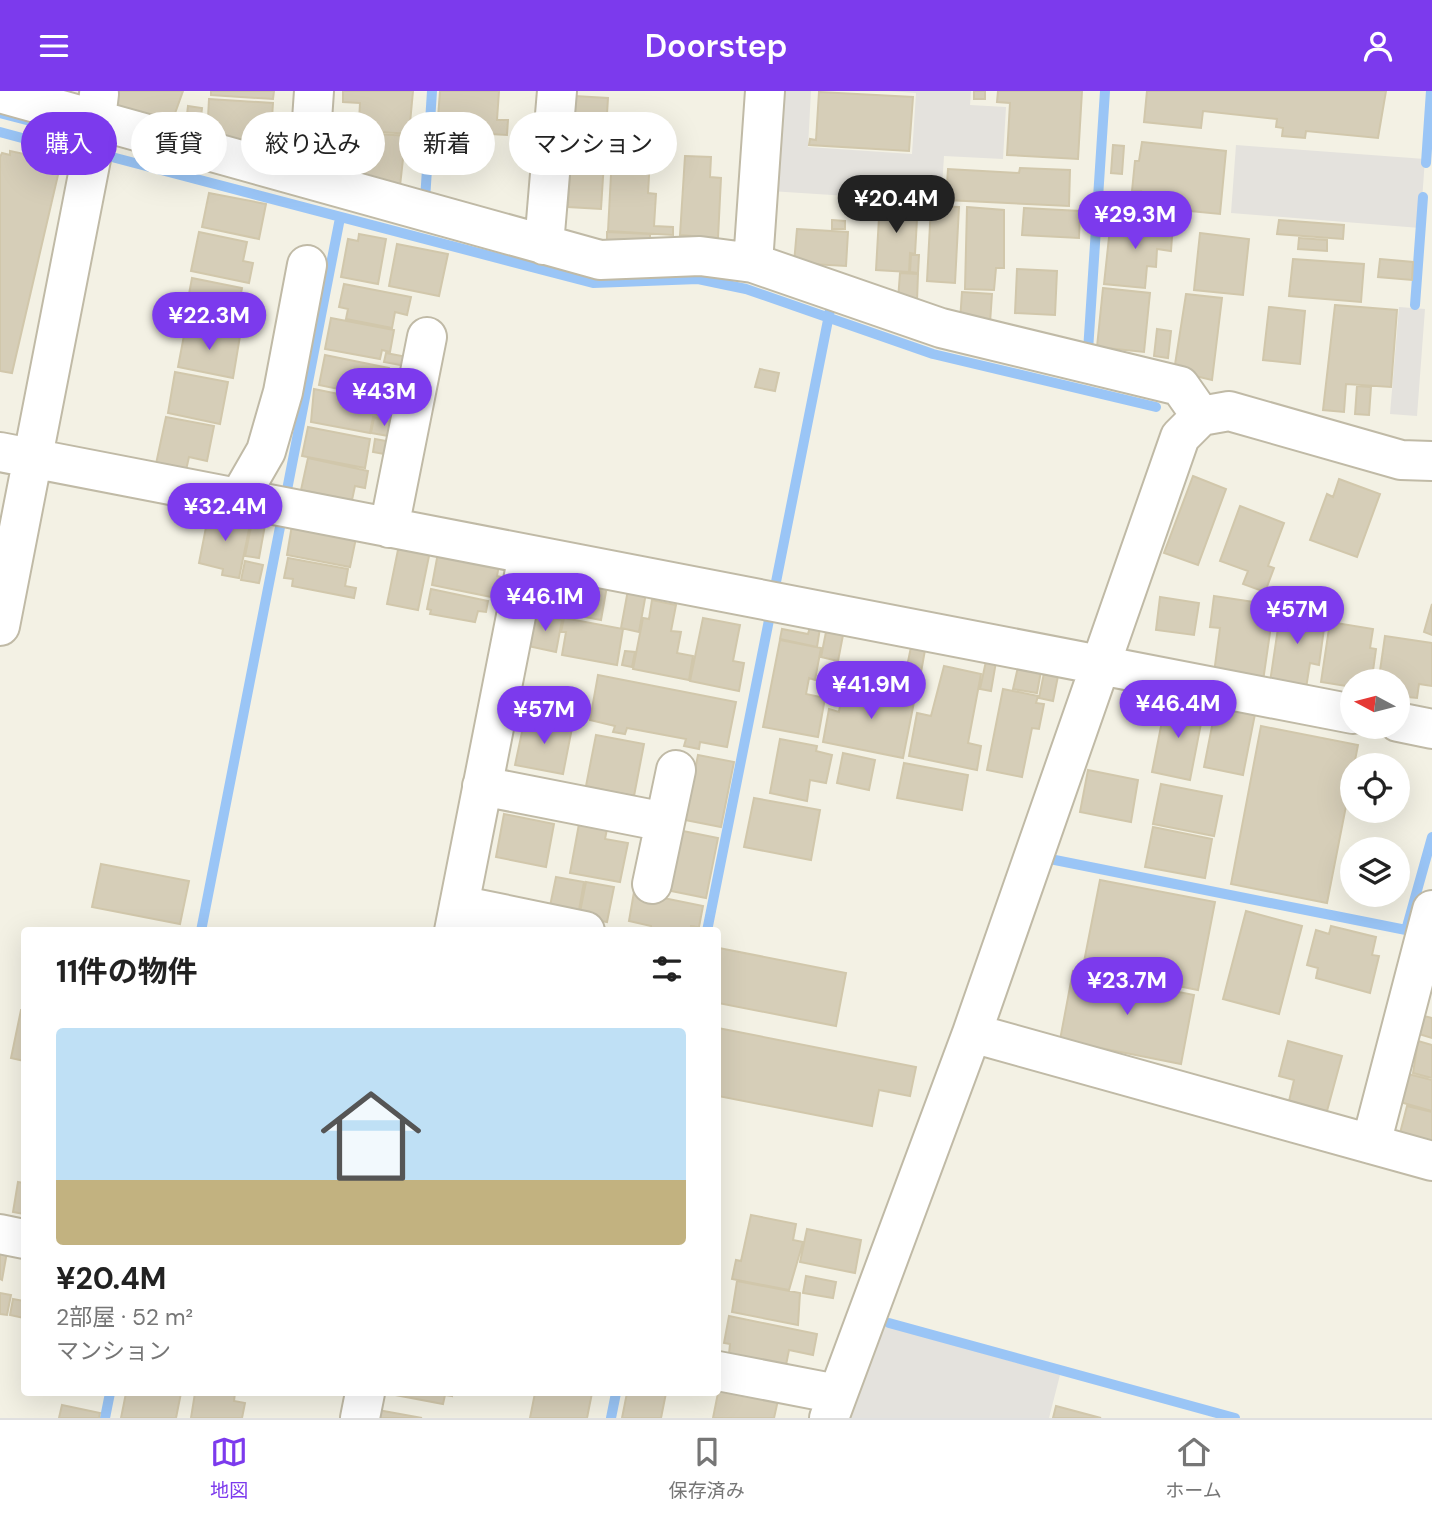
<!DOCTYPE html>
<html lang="ja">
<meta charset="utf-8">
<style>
:root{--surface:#fff;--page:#f6f6f6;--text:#222;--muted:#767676;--line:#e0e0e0;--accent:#7c3aed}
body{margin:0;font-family:"DM Sans","Noto Sans JP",sans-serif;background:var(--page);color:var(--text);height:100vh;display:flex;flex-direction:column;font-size:26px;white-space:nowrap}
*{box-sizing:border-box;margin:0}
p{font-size:23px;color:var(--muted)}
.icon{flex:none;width:38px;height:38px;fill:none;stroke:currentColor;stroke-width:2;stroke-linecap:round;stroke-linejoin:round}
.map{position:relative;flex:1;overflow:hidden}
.side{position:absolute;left:21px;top:836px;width:700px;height:469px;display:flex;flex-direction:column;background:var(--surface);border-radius:7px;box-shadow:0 7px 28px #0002}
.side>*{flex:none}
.guide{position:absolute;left:21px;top:21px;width:700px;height:63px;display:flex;gap:14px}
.needle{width:46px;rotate:277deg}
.buttons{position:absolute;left:1340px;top:578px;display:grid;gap:14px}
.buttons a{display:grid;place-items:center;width:70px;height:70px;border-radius:50%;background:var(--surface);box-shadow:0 7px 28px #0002;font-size:35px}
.price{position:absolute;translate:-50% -60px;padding:0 16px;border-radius:24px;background:var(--accent);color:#fff;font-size:23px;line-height:46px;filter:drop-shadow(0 2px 4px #0008)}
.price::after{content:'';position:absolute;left:50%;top:42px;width:21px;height:16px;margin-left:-10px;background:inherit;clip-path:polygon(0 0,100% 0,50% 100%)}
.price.active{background:#222;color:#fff}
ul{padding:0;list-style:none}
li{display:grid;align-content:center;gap:14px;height:371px;padding:0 35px}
li span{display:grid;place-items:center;height:217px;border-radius:7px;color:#555}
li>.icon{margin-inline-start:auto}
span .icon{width:126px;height:126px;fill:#fffc;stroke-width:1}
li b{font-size:30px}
h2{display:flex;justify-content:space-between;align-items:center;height:84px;padding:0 35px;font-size:30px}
.tag{padding:0 24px;border-radius:32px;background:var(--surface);box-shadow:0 7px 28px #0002;font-size:24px;line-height:63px}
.tag.active{background:var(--accent);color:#fff}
header{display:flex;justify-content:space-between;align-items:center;height:91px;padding:0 35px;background:var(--accent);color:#fff;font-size:32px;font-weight:600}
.tabs{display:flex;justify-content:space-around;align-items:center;height:98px;border-top:2px solid var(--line);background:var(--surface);font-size:19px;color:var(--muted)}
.tabs a{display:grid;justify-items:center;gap:4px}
.tabs .active{color:var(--accent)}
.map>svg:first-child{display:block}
.parking{fill:#e4e2dd}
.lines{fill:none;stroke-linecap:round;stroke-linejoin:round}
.stream{stroke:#9ac5f6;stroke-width:10}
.building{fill:#d6ceb8;stroke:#d1c7ab;stroke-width:2}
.minor-casing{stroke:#c0baa6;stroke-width:42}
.minor{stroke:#fff;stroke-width:38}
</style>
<header><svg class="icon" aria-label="menu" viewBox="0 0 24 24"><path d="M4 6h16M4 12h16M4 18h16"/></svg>Doorstep<svg class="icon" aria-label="person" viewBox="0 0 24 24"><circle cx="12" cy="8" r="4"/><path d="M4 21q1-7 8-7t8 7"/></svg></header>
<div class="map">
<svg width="1432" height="1327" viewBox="0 0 1432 1327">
<rect width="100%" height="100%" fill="#f3f1e4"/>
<path class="parking" d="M 776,0 L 811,0 L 808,56 L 912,63 L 916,2 L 889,0 L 971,0 L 970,14 L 1006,16 L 1003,68 L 944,65 L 941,111 L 770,100 Z
M 1236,54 L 1425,68 L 1420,137 L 1231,122 Z
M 1399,216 L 1425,218 L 1417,325 L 1390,323 Z
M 883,1234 L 1060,1284 L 1049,1327 L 850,1327 Z"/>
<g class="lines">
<path class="stream" d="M 0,22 L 38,32
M 0,41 L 67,59 L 108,65 L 593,192 L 698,188 L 746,198 L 933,263 L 1156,316
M 1426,72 L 1431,0
M 425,109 L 432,0
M 1415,214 L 1423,106
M 1088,260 L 1105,0
M 286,404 L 340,127
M 774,501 L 830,219
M 1050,768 L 1411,840
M 1406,839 L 1432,746
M 201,840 L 281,431
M 707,840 L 769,529
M 889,1232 L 1235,1327
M 105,1327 L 110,1302
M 611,1327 L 616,1302"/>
</g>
<path class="building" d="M 116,0 L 183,0 L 173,28 L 130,23 L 114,17 Z
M 211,0 L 274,0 L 273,8 L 211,4 Z
M 343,0 L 413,0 L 409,43 L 367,40 L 368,32 L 359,31 L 360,12 L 343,11 Z
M 440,0 L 499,0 L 497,29 L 508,29 L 507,44 L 437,40 Z
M 974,0 L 985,0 L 985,8 L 974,8 Z
M 998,0 L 1082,0 L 1078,68 L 1007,64 L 1010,12 L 997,11 Z
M 1147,0 L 1386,0 L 1378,47 L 1306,40 L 1305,47 L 1282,45 L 1283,37 L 1276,36 L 1277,28 L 1203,20 L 1201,37 L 1144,31 Z
M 819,1 L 913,6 L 909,60 L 809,54 L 810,48 L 816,49 Z
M 574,5 L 608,7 L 601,118 L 568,116 Z
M 209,8 L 273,12 L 270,57 L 238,55 L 207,46 Z
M 188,15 L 202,17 L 199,43 L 185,41 Z
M 341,41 L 410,45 L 409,68 L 403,68 L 400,95 L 358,88 L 360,59 L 340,59 Z
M 1142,51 L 1226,60 L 1220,123 L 1139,115 L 1141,100 L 1132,100 L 1135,70 L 1139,70 Z
M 1113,54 L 1124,55 L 1122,83 L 1111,82 Z
M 10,60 L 61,71 L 12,282 L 0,280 L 0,66 L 2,62 L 10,64 Z
M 612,65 L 650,68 L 648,102 L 656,103 L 654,135 L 673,136 L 673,144 L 608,140 Z
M 685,65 L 711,66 L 710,86 L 721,87 L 718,147 L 680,144 Z
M 1020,77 L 1070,79 L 1069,115 L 946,109 L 948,78 L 1019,82 Z
M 209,102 L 266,113 L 259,148 L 202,136 Z
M 880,109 L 918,111 L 915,163 L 910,162 L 909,181 L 876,179 Z
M 931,115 L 959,116 L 955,192 L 927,190 Z
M 967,116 L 1004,119 L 1004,177 L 996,177 L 994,199 L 965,198 Z
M 1024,117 L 1080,120 L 1079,147 L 1022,144 Z
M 1109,119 L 1119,120 L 1118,133 L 1108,132 Z
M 1122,126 L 1173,132 L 1171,160 L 1157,158 L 1156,176 L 1147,175 L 1145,197 L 1104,193 L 1110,137 L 1120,138 Z
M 832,129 L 845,130 L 845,138 L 832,138 Z
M 1279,129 L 1344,134 L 1343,148 L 1277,143 Z
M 797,138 L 848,141 L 846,175 L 794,172 Z
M 199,141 L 247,151 L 243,170 L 253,172 L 249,192 L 191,180 Z
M 607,141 L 650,143 L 650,151 L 607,152 Z
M 1200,142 L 1249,148 L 1243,204 L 1194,199 Z
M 359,143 L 386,148 L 378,193 L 341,186 L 348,148 L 358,150 Z
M 1299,147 L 1327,149 L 1327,160 L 1298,158 Z
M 397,153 L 448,163 L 439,205 L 389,195 Z
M 911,164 L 919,164 L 918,182 L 910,181 Z
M 1293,168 L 1364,173 L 1361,211 L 1289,205 Z
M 1380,168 L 1413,171 L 1412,189 L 1378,186 Z
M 1017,178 L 1057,180 L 1055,224 L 1015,222 Z
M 900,182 L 918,183 L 917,210 L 898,209 Z
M 192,187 L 242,197 L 234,240 L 184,230 Z
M 344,193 L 411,206 L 407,224 L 395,221 L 392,237 L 346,228 L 348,218 L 339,216 Z
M 1103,197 L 1150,202 L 1144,261 L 1097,256 Z
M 962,201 L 992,203 L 990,232 L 960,230 Z
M 1186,203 L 1222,207 L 1212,289 L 1174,280 Z
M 1335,214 L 1397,219 L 1391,296 L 1346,293 L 1344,321 L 1323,319 Z
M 1269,216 L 1305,220 L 1300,273 L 1263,269 Z
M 331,227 L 394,239 L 390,261 L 382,259 L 380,268 L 325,258 Z
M 186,234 L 240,245 L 233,287 L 178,276 Z
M 1157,238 L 1171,240 L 1168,267 L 1154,265 Z
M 386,262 L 407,266 L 406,275 L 384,271 Z
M 325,264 L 389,277 L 383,307 L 319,294 Z
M 760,278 L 779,282 L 775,300 L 755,296 Z
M 175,281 L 228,291 L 220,333 L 168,322 Z
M 1357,295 L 1371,296 L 1369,324 L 1355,323 Z
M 314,298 L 383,312 L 380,328 L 373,326 L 370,342 L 311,331 Z
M 166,326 L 214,335 L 207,370 L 189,366 L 186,379 L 156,373 Z
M 374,327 L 397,332 L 394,346 L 371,342 Z
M 308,336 L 370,348 L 365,377 L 302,365 Z
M 375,348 L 392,351 L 390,364 L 373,361 Z
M 308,367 L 368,380 L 365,397 L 355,395 L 352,409 L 301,399 Z
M 1193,385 L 1226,398 L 1198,474 L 1164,462 Z
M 1339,388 L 1380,403 L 1357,466 L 1310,449 L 1327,403 L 1333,406 Z
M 1240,415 L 1284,432 L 1268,475 L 1274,477 L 1265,501 L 1243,493 L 1248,480 L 1220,470 Z
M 209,421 L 251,429 L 239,487 L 222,484 L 223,478 L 199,472 Z
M 252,431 L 265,434 L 259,467 L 245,465 Z
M 292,434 L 356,447 L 350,476 L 287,464 Z
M 399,454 L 430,460 L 418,519 L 387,513 Z
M 438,462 L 499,474 L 497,485 L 505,487 L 501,508 L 432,494 Z
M 288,467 L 348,478 L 345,495 L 356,497 L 354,507 L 292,495 L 293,488 L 284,487 Z
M 245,470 L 263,474 L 259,492 L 241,489 Z
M 557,485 L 607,495 L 601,529 L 539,517 L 545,490 L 555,492 Z
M 431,498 L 488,510 L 486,521 L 478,520 L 475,531 L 430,523 L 431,519 L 427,518 Z
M 628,499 L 646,502 L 639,541 L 621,537 Z
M 1214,505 L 1274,514 L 1263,590 L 1214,582 L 1220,537 L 1210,536 Z
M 1160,506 L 1199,512 L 1194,544 L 1156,539 Z
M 652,509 L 676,514 L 671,540 L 681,541 L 677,562 L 693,565 L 689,589 L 633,578 L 643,527 L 649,528 Z
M 1432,513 L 1432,544 L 1424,541 Z
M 1281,517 L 1326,523 L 1319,574 L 1310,572 L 1306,597 L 1270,591 Z
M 534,523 L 562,529 L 556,561 L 528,555 Z
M 564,527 L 623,538 L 617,574 L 562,564 L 566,541 L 561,541 Z
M 703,527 L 740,534 L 733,570 L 744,572 L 739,600 L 690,590 Z
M 1330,531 L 1373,538 L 1370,557 L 1376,558 L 1372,587 L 1360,586 L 1360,590 L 1353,590 L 1353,596 L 1321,591 Z
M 810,536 L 820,537 L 817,556 L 780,548 L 782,538 L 808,543 Z
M 826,541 L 843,544 L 838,570 L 821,566 Z
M 1385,545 L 1432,552 L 1432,595 L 1419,593 L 1417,607 L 1398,605 L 1398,590 L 1379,587 Z
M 780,549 L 821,557 L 815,589 L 809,587 L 806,603 L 825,607 L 818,646 L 763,636 Z
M 911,556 L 925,559 L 918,598 L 903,595 Z
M 625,560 L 635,561 L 632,576 L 622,574 Z
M 986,570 L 996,571 L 991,600 L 980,598 Z
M 944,575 L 981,583 L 968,652 L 981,655 L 977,679 L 909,665 L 917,622 L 931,625 Z
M 1018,576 L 1041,580 L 1037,602 L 1013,598 Z
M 1044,582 L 1058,585 L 1053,610 L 1039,607 Z
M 598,584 L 736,611 L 727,656 L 700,651 L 699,658 L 684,655 L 686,648 L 627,637 L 625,643 L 613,641 L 615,635 L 590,629 Z
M 844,592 L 915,606 L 903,667 L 823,651 L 829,618 L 839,621 Z
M 1003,598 L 1038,605 L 1036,612 L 1044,613 L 1039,638 L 1032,637 L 1022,686 L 987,679 Z
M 1166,610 L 1204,617 L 1190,689 L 1152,681 Z
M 1216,615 L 1255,623 L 1243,684 L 1204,676 Z
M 525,627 L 572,637 L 563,683 L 515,674 Z
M 1261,635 L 1358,654 L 1327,812 L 1231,793 Z
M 596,644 L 644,653 L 634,705 L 586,695 Z
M 780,648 L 817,655 L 816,660 L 832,664 L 826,692 L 810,689 L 807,710 L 770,702 Z
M 843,662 L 875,669 L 869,699 L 837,692 Z
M 698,664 L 734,671 L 721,736 L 685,729 Z
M 904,672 L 968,684 L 962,719 L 897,707 Z
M 1088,679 L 1138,689 L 1131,731 L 1080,721 Z
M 1161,693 L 1222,705 L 1214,745 L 1153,733 Z
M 754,707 L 820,719 L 811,769 L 744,756 Z
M 504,723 L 554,733 L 546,776 L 496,766 Z
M 579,733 L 607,738 L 605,748 L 628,752 L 620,791 L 570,782 Z
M 1153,736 L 1212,748 L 1205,787 L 1145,776 Z
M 678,739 L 718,747 L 706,807 L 666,799 Z
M 101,773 L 189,790 L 180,833 L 92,816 Z
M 556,786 L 584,791 L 578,825 L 549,820 Z
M 1100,789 L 1215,811 L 1198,899 L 1083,876 Z
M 586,791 L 614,796 L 607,831 L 579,826 Z
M 634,801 L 703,815 L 699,836 L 691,835 L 690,840 L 651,840 L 651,835 L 629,830 Z
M 1246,820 L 1302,835 L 1279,923 L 1223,908 Z
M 1331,835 L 1376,846 L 1372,864 L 1379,865 L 1370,902 L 1316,887 L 1318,877 L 1307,874 L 1316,839 L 1329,843 Z
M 719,857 L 846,882 L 836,935 L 718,912 Z
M 1073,880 L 1194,904 L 1181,973 L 1060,949 Z
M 21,919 L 24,919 L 24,970 L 11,967 Z
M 1424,925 L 1432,927 L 1432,947 L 1419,943 Z
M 718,937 L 916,976 L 910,1005 L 879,999 L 872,1035 L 718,1005 Z
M 1288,950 L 1342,965 L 1327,1020 L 1289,1010 L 1294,989 L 1279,985 Z
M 1418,950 L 1432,954 L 1432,987 L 1413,982 Z
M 1408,983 L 1432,989 L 1432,1020 L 1400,1011 Z
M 1407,1015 L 1432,1021 L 1432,1055 L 1399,1046 Z
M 18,1091 L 24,1092 L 24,1123 L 13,1121 Z
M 751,1124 L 796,1133 L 793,1149 L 803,1151 L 789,1199 L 732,1188 L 736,1169 L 741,1170 Z
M 807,1138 L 861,1149 L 855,1182 L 800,1171 Z
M 0,1160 L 7,1161 L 2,1189 L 0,1188 Z
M 806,1185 L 836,1191 L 833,1207 L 803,1202 Z
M 737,1190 L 800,1202 L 798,1234 L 732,1221 Z
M 0,1202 L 11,1204 L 7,1224 L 0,1223 Z
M 13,1208 L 24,1210 L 24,1227 L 10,1224 Z
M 729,1225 L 817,1243 L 813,1264 L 789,1259 L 786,1274 L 729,1263 L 730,1253 L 724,1252 Z
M 719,1297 L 778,1309 L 774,1327 L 713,1327 Z
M 126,1302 L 181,1302 L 176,1327 L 121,1327 Z
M 195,1302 L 235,1302 L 234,1310 L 245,1312 L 242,1327 L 191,1327 Z
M 452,1302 L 452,1305 L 445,1304 L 443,1313 L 390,1303 Z
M 535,1302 L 592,1302 L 587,1327 L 530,1327 Z
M 627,1302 L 666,1302 L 661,1327 L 622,1327 Z
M 62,1314 L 100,1322 L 99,1327 L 59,1327 Z
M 1056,1315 L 1101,1327 L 1053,1327 Z
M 378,1319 L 422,1327 L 377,1327 Z"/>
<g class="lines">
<defs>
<path id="minor" d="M 0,2 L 600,169 L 700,165 L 753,172 L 941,237 L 1180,295 L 1201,325
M 308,87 L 314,0
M 544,154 L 557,0
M 753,172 L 765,0
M 0,361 L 1353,623
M 239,407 L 266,360 L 283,301 L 307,174
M 389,437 L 427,246
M 0,535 L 91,68 L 99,3
M 1398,631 L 1432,638
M 482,695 L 665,731
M 652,793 L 676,679
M 459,814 L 585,840
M 454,840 L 528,464
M 972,942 L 1432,1070
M 1371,1053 L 1432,819
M 0,1143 L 24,1148
M 718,1280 L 837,1303
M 360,1327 L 365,1302
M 829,1327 L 972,942 L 1180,346 L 1201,325 L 1229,320 L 1401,369 L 1432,370"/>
</defs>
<use href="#minor" class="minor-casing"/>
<use href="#minor" class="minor"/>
</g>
</svg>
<div class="buttons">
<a><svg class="needle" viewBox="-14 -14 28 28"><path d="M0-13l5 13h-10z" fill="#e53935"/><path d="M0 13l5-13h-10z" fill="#767676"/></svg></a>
<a><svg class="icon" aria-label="locate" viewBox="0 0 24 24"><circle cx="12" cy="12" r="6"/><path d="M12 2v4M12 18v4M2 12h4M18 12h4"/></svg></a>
<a><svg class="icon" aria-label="layers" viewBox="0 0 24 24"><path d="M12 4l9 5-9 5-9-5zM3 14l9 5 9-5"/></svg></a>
</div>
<b class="price active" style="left:896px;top:144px">¥20.4M</b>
<b class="price" style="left:1135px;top:160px">¥29.3M</b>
<b class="price" style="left:209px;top:261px">¥22.3M</b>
<b class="price" style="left:384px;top:337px">¥43M</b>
<b class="price" style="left:225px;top:452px">¥32.4M</b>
<b class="price" style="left:545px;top:542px">¥46.1M</b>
<b class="price" style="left:1297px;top:555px">¥57M</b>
<b class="price" style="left:871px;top:630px">¥41.9M</b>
<b class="price" style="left:1178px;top:649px">¥46.4M</b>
<b class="price" style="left:544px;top:655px">¥57M</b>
<b class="price" style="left:1127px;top:926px">¥23.7M</b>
<div class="guide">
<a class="tag active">購入</a>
<a class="tag">賃貸</a>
<a class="tag">絞り込み</a>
<a class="tag">新着</a>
<a class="tag">マンション</a>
</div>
<section class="side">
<h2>11件の物件<svg class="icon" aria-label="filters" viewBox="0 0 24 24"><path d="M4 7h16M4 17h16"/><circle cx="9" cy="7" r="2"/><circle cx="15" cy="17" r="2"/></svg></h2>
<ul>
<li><span style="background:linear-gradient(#bfe0f5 70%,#c2b280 0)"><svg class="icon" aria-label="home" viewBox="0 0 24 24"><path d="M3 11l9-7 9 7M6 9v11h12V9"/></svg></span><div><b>¥20.4M</b><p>2部屋 · 52 m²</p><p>マンション</p></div></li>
</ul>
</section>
</div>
<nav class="tabs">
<a class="active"><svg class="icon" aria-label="map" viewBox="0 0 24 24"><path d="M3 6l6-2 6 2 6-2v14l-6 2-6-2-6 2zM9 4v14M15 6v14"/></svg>地図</a>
<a><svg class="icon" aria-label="saved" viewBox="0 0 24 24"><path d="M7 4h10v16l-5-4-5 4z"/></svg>保存済み</a>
<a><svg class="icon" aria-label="home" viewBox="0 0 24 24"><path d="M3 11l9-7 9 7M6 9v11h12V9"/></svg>ホーム</a>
</nav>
